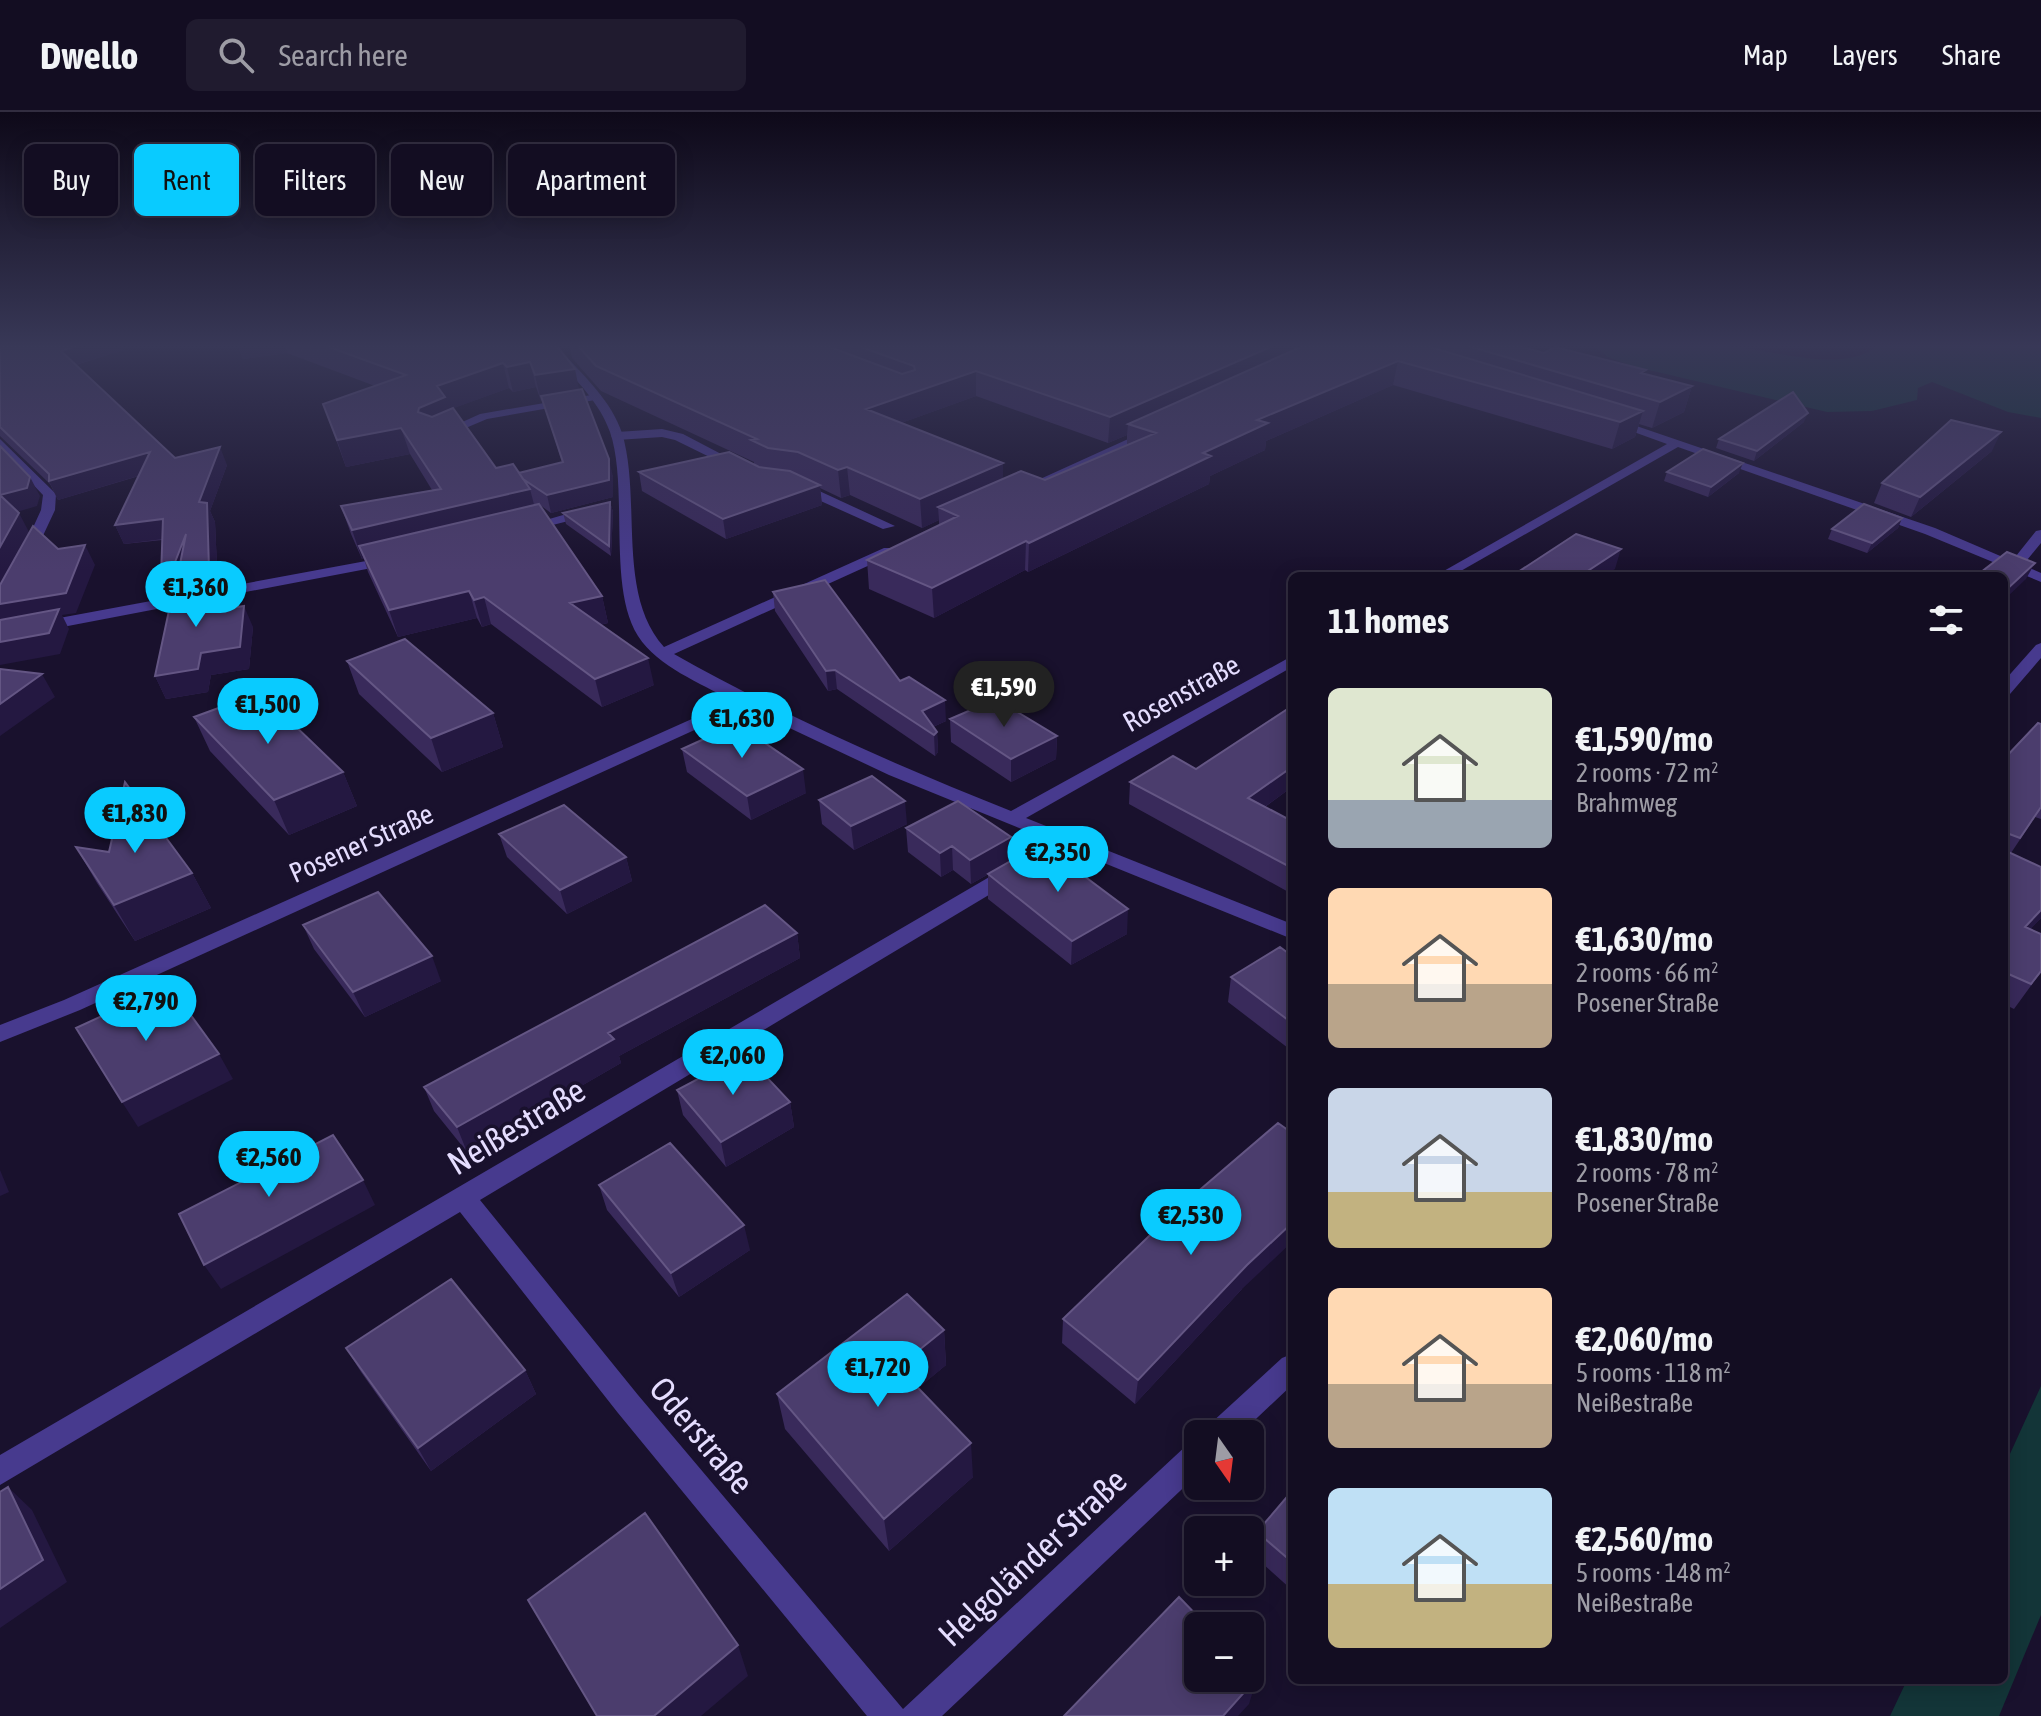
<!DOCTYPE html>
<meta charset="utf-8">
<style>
:root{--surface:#130d22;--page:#201b2f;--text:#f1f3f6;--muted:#9d9ca5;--line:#322d40;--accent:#09cbff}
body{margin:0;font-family:"Asap Condensed",sans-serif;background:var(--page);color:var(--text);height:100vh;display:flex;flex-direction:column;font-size:30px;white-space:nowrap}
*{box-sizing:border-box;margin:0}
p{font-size:26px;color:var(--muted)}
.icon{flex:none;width:44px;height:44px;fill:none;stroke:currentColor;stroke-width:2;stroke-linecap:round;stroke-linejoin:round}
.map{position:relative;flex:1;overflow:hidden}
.drawer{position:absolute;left:1288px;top:460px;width:720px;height:1112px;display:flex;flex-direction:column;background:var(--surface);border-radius:12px;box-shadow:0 4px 20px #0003,0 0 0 2px var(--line)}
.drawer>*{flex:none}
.guide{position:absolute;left:24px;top:32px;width:760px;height:72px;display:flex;gap:16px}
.needle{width:52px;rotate:166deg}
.buttons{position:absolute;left:1184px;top:1308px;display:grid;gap:16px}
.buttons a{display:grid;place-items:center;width:80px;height:80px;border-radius:12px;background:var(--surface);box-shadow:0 4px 20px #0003,0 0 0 2px var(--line);font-size:40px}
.price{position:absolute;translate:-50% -68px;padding:0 18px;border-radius:28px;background:var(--accent);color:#111;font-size:26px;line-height:52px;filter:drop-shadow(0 2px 4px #0008)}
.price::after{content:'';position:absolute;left:50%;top:48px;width:24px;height:18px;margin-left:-12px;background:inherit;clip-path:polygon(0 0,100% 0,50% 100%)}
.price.on{background:#222;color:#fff}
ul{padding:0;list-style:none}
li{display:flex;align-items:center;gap:24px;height:200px;padding:0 40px}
li span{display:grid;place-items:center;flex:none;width:224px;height:160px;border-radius:12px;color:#555}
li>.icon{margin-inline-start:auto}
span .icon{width:96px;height:96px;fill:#fffc;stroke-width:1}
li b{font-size:34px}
h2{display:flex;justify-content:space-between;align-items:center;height:96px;padding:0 40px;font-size:34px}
.tag{padding:0 28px;border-radius:12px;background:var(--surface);box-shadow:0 4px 20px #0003,0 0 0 2px var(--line);font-size:28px;line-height:72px}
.tag.on{background:var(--accent);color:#111}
header{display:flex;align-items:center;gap:48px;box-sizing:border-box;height:112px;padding:0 40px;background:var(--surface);border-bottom:2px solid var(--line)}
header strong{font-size:38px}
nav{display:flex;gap:44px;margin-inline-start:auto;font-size:28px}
.search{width:560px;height:72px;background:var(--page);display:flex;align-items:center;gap:20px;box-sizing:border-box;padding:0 28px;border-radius:12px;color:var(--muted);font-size:30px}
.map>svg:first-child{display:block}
.green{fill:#133538}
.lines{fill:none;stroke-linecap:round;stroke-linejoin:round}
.lane{fill:#473a8e;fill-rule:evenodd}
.street{fill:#473a8e;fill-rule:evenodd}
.wall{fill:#392a5b;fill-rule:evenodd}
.shaded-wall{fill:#241841}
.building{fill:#4b3d6d;stroke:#645684;stroke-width:2}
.labels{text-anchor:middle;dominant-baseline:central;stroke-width:7;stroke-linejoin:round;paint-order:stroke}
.street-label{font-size:28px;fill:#e5ddff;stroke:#19112d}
.near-street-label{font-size:34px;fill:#e5ddff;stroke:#19112d}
</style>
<header>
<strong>Dwello</strong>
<div class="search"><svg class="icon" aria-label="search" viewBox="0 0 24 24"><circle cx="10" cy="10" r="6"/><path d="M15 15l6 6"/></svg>Search here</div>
<nav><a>Map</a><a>Layers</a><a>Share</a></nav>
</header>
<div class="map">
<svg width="2041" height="1604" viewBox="0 0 2041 1604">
<rect width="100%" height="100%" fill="#19112d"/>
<path class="green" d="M 1594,234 C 1638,234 1682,233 1726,234 C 1767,236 1844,263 1877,234 L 2041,234 L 2041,306 L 2008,300 L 1932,270 L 1918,276 L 1917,288 L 1872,299 L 1827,300 L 1632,254 L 1608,245 Z
M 2041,1274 L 2041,1503 L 1999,1604 L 1890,1604 L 1907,1568 L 2004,1568 L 2004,1355 Z"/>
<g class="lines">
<path class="lane" d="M 597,282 L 601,283 L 601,287 L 487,307 L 442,326 L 436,322 L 480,302 Z
M 662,317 L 683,322 L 744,354 L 734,357 L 675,328 L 662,325 L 617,328 L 611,324 L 617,320 Z
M 794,371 L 802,371 L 895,414 L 883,417 L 794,377 Z"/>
<path class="street" d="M 556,242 L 564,242 C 585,265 612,290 622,321 C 642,387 616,482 664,535 L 884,436 L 894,436 L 894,442 L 674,542 C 782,603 895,653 1011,699 L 1292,544 L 1292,555 L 1026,706 L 1292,812 L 1292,827 L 1067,736 L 480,1088 L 638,1283 L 903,1597 L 1188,1332 L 1198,1328 L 1198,1362 L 942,1604 L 867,1604 L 618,1301 L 460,1100 L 0,1373 L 0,1343 L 1051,729 L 889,663 L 745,595 L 80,898 L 0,930 L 0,913 L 64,888 L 732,589 C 701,571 658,555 638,524 C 607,475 629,376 610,320 C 600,291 576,268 556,246 Z
M 1613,306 L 1935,416 L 2012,449 L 2036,419 L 2041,418 L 2041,431 L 2023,453 L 2041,461 L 2041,470 L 1925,422 L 1678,335 L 1452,464 L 1435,464 L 1667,332 L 1609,311 L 1607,309 Z
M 1148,318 L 1158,320 L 1025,382 L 1014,379 Z
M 0,327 L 56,382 L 55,398 L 33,445 L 21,442 L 41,398 L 43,383 L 0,338 Z
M 591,395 L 598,399 L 596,402 L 525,420 L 518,416 Z
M 393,444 L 398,445 L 398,451 L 0,527 L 0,517 Z
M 2041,531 L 2041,546 L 2010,582 L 2004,584 L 2004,569 L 2036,533 Z
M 1292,1242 L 1292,1273 L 1240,1322 L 1206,1322 L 1210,1312 L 1282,1246 Z"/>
</g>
<path class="wall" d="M 0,234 L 123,238 L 76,253 L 175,346 L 227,353 L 210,399 L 215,410 L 218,476 L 212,477 L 218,490 L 218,498 L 253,515 L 249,557 L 211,563 L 208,580 L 166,587 L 155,564 L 172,484 L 170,484 L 162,428 L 124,432 L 115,413 L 139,364 L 58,388 L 50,372 L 0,324 Z
M 238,234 L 1468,234 L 1544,241 L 1645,262 L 1692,274 L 1684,300 L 1652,316 L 1639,312 L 1635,325 L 1612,337 L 1393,273 L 1266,329 L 1265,338 L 1210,364 L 1209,372 L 1028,460 L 1025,458 L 934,506 L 869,477 L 867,448 L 939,413 L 939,408 L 922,416 L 850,383 L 841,386 L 820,376 L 822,393 L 726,427 L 642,379 L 639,360 L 754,353 L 754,350 L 601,279 L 572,246 L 570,236 L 559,237 L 579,277 L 613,365 L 613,385 L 551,401 L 540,393 L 602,484 L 608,511 L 600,513 L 654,573 L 602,595 L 491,512 L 482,515 L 477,506 L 398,525 L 368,460 L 364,447 L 362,447 L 351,422 L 341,394 L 432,378 L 410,342 L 346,355 L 323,292 L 375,274 L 287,241 L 243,247 ZM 536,275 L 541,289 L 543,288 L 562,351 L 519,361 L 496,356 L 453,296 L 509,276 L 513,280 ZM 976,284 L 1108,331 L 1127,323 L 1127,334 L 1045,368 L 1003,367 L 1003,351 L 901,311 Z
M 1804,310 L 1754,349 L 1716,336 L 1719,327 Z
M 1992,339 L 1911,405 L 1874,391 L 1882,371 Z
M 1667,360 L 1739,361 L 1708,385 L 1664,369 Z
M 610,390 L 613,400 L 611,444 L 566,412 L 563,401 Z
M 1902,406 L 1898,416 L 1867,441 L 1828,427 L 1832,417 Z
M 773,480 L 900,569 L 946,609 L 933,615 L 937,620 L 938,640 L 935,644 L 837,577 L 828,579 L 775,499 Z
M 347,549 L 493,601 L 503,635 L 442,660 L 359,582 Z
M 1292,594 L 1292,675 L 1265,695 L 1292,709 L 1292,782 L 1129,692 L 1130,670 L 1196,657 Z
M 194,605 L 343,660 L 357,694 L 289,723 L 210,639 Z
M 950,607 L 1057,624 L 1056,647 L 1011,670 L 951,630 Z
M 2041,612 L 2041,707 L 2035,705 L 2011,741 L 2041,755 L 2041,806 L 2030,817 L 2041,822 L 2041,860 L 2014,897 L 2004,892 L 2004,647 Z
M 682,637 L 806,681 L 751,708 L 687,660 Z
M 819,688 L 907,712 L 854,738 L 822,712 Z
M 906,716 L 1011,725 L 1011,749 L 1127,822 L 1071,853 L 988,787 L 988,762 L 1001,755 L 971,772 L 953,758 L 941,765 L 908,740 Z
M 499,722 L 626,745 L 632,769 L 567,802 L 507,745 Z
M 76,735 L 192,761 L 211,796 L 135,829 L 97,771 Z
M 303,813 L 441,869 L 365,905 L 314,837 Z
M 797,821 L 800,846 L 619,944 L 621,951 L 467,1040 L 434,999 L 424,975 Z
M 1292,844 L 1292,939 L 1228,890 L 1231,865 Z
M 677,978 L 790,990 L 794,1015 L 726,1055 L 683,1003 Z
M 599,1073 L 750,1138 L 679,1185 L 607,1098 Z
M 1242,1177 L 1135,1292 L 1062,1231 L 1063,1207 Z
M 944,1218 L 946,1253 L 918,1276 L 973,1365 L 889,1439 L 785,1317 L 777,1282 Z
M 346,1236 L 525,1258 L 536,1282 L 431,1359 L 361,1260 Z
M 1292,1379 L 1292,1478 L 1252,1442 L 1257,1420 Z"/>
<path class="shaded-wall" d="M 76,234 L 121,234 L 123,238 L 68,255 L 61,239 Z
M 238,234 L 285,234 L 287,241 L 243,247 Z
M 554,234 L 570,234 L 570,236 L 555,237 Z
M 1273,234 L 1324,234 L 1128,312 L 1127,323 L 1108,331 L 1110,305 Z
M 1398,249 L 1393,273 L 1266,329 L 1265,338 L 1210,364 L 1209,372 L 1028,460 L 1029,431 L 1203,341 L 1257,308 Z
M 530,250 L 536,275 L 513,280 L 507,255 Z
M 503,251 L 509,276 L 449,298 L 452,311 L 418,300 L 419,296 L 437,274 Z
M 575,257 L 580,282 L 541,289 L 535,263 Z
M 976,259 L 976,284 L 868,323 L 866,297 Z
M 1692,274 L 1684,300 L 1652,316 L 1660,290 Z
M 1643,299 L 1635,325 L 1612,337 L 1620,310 Z
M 1808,301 L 1804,310 L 1754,349 L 1757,339 Z
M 401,316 L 410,342 L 346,355 L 337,328 Z
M 2001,320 L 1992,339 L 1911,405 L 1920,385 Z
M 220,335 L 227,353 L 210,399 L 215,410 L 218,476 L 212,477 L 218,490 L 219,521 L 179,483 L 170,484 L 161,465 L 199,390 Z
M 150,340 L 158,358 L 58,388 L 49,369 Z
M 609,347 L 613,365 L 613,385 L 551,401 L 547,383 Z
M 1003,351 L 1003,379 L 938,395 L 939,408 L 922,416 L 920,387 Z
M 1743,351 L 1739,361 L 1708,385 L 1711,375 Z
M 847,355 L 850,383 L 841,386 L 838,358 Z
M 30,365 L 40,384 L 37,394 L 10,402 L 0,383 Z
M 820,373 L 822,393 L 726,427 L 723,407 Z
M 530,377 L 537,404 L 359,434 L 364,447 L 362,447 L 352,418 Z
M 610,390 L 613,400 L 611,444 L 609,434 Z
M 19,401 L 29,420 L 0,475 L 0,435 Z
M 1902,406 L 1898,416 L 1867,441 L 1872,431 Z
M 163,407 L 171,426 L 124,432 L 115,413 Z
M 1026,429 L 1025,458 L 934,506 L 932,476 Z
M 85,433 L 95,453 L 76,501 L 62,503 L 69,517 L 60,542 L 0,553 L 0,492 Z
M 1621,437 L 1615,457 L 1605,464 L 1580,464 Z
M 2035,451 L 2026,467 L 2004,488 L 2004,480 Z
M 469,479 L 477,506 L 398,525 L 389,498 Z
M 602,484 L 608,511 L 576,518 L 570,491 Z
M 484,485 L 491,512 L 482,515 L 474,488 Z
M 244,494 L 253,515 L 249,557 L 211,563 L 208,580 L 166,587 L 155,564 L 201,541 Z
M 648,546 L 654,573 L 602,595 L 595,567 Z
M 835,558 L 837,577 L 828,579 L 826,559 Z
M 42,562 L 55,585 L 0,624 L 0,592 Z
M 945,588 L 946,609 L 926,618 L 922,599 Z
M 493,601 L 503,635 L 442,660 L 431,626 Z
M 937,620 L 938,640 L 935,644 L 934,623 Z
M 1057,624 L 1056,647 L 1011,670 L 1011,647 Z
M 1292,655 L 1292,675 L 1245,709 L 1248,686 Z
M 803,657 L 806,681 L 751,708 L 747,684 Z
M 343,660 L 357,694 L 289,723 L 274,688 Z
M 905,689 L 907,712 L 854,738 L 851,714 Z
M 1011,725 L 1011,749 L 971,772 L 970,748 Z
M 952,734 L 953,758 L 941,765 L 940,741 Z
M 626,745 L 632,769 L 567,802 L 560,778 Z
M 192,761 L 211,796 L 135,829 L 114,793 Z
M 1128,797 L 1127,822 L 1071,853 L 1072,829 Z
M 2041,798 L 2041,806 L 2009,840 L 2025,815 Z
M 797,821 L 800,846 L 619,944 L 621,951 L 467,1040 L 457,1015 L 608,921 Z
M 432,844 L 441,869 L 365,905 L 353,880 Z
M 219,942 L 233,967 L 138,1015 L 122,990 Z
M 790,990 L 794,1015 L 726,1055 L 721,1030 Z
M 0,1058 L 9,1080 L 0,1084 Z
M 363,1068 L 375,1093 L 221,1177 L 204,1153 Z
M 1292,1111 L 1292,1130 L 1242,1177 L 1135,1292 L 1138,1268 L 1247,1153 Z
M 744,1113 L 750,1138 L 679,1185 L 671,1161 Z
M 944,1218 L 946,1253 L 902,1290 L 898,1255 Z
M 525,1258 L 536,1282 L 431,1359 L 418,1336 Z
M 971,1331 L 973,1365 L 889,1439 L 884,1407 Z
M 8,1375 L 32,1398 L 67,1470 L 0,1516 L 0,1477 Z
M 738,1533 L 748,1564 L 701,1604 L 654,1604 Z
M 1257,1566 L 1249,1592 L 1238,1604 L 1223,1604 Z"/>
<path class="building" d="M 0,234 L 76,234 L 61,239 L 175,346 L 220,335 L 199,390 L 207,391 L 209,457 L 178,462 L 186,422 L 170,463 L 161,465 L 163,407 L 115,413 L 150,340 L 49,369 L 49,362 L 0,315 Z
M 326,234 L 557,234 L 575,257 L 535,263 L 530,250 L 507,255 L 503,251 L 437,274 L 445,285 L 419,296 L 418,300 L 432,305 L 453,296 L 496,356 L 513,352 L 530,377 L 352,418 L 341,394 L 441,377 L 401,316 L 337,328 L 323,292 L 406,263 Z
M 578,234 L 827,234 L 902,262 L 915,258 L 914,254 L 858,234 L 1273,234 L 1110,305 L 976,259 L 866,297 L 1003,351 L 920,387 L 847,355 L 838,358 L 798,340 L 768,336 L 751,328 L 757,327 L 596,254 Z
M 1303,234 L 1427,234 L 1643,299 L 1620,310 L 1398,249 L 1257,308 L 1268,311 L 1203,341 L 1211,344 L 1029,431 L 1026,429 L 932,476 L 867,448 L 958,404 L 938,395 L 1021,359 L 1045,368 L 1156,321 L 1128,312 Z
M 1468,234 L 1519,234 L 1544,241 L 1555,235 L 1646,258 L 1641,261 L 1692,274 L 1660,290 Z
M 582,277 L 609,347 L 609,368 L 547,383 L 523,367 L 519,361 L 563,350 L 541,284 Z
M 1793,280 L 1808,301 L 1757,339 L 1719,327 Z
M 1951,308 L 2001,320 L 1920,385 L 1882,371 Z
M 0,334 L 30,365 L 27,376 L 0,383 Z
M 1703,337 L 1743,351 L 1711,375 L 1667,360 Z
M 729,340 L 759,355 L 790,359 L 820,373 L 723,407 L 639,360 Z
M 0,383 L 19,401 L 0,435 Z
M 610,390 L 609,434 L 563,401 Z
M 539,392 L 602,484 L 570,491 L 648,546 L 595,567 L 484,485 L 474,488 L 469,479 L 389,498 L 359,434 Z
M 1864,392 L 1902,406 L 1872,431 L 1832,417 Z
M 33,414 L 58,437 L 85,433 L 66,481 L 0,492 L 0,473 Z
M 1576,422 L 1621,437 L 1580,464 L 1512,464 Z
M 2007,440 L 2035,451 L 2004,480 L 2004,464 L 1976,464 Z
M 825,468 L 900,569 L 909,565 L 945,588 L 922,599 L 937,620 L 934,623 L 835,558 L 826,559 L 773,480 Z
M 209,469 L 210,499 L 244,494 L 240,535 L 201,541 L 198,557 L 155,564 L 174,475 Z
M 59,497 L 49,521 L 0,530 L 0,508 Z
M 405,527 L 493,601 L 431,626 L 347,549 Z
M 0,557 L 42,562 L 0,592 Z
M 254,583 L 263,583 L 343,660 L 274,688 L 194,605 Z
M 996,587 L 1057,624 L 1011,647 L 950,607 Z
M 1292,594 L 1292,655 L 1248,686 L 1292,709 L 1292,756 L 1130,670 L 1173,644 L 1196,657 Z
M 2038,611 L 2041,612 L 2041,695 L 2020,726 L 2004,720 L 2004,647 Z
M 737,612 L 803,657 L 747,684 L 682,637 Z
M 872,664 L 905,689 L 851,714 L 819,688 Z
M 125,670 L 192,761 L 114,793 L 76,735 L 109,740 Z
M 958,689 L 1011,725 L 970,748 L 952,734 L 940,741 L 906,716 Z
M 564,693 L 626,745 L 560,778 L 499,722 Z
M 1030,738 L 1051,751 L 1060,746 L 1128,797 L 1072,829 L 988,762 Z
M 2004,738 L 2041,755 L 2041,798 L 2025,815 L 2041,822 L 2041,859 L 2031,872 L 2004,860 Z
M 378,780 L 432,844 L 353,880 L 303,813 Z
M 765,793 L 797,821 L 608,921 L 614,927 L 457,1015 L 424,975 Z
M 1280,835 L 1292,844 L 1292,911 L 1231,865 Z
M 169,873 L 219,942 L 122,990 L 76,916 Z
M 745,942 L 790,990 L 721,1030 L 677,978 Z
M 1278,1011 L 1292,1021 L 1292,1111 L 1247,1153 L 1138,1268 L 1063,1207 L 1174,1100 Z
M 333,1023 L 363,1068 L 204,1153 L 179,1102 Z
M 670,1031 L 744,1113 L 671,1161 L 599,1073 Z
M 451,1167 L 525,1258 L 418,1336 L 346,1236 Z
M 907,1182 L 944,1218 L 898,1255 L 971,1331 L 884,1407 L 777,1282 Z
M 8,1375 L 43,1448 L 0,1477 L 0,1380 Z
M 1292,1379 L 1292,1450 L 1257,1420 Z
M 645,1401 L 738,1533 L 654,1604 L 597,1604 L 528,1488 Z
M 1179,1485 L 1207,1514 L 1198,1514 L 1198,1566 L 1250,1566 L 1250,1558 L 1257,1566 L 1223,1604 L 1064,1604 Z"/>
<linearGradient id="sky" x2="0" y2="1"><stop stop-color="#0e0919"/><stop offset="0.51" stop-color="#383857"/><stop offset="1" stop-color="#383857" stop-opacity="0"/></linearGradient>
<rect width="2041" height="459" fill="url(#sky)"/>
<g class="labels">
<g class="street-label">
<text transform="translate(1181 581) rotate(-29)">Rosenstraße</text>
<text transform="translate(361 731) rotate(-24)">Posener Straße</text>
</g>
<g class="near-street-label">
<text transform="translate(516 1014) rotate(-31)">Neißestraße</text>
<text transform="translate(702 1323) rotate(50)">Oderstraße</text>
<text transform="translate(1032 1445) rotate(-43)">Helgoländer Straße</text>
</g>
</g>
</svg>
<div class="buttons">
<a><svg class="needle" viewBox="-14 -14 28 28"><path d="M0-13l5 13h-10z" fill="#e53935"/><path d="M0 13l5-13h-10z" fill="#9d9ca5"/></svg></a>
<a>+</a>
<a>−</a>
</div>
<b class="price" style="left:196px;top:517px">€1,360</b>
<b class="price on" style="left:1004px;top:617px">€1,590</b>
<b class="price" style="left:268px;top:634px">€1,500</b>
<b class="price" style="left:742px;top:648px">€1,630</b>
<b class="price" style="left:135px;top:743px">€1,830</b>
<b class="price" style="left:1058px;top:782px">€2,350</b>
<b class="price" style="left:146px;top:931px">€2,790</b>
<b class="price" style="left:733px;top:985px">€2,060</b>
<b class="price" style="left:269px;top:1087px">€2,560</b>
<b class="price" style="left:1191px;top:1145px">€2,530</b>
<b class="price" style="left:878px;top:1297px">€1,720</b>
<div class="guide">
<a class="tag">Buy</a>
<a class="tag on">Rent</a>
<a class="tag">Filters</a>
<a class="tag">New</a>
<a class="tag">Apartment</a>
</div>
<section class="drawer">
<h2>11 homes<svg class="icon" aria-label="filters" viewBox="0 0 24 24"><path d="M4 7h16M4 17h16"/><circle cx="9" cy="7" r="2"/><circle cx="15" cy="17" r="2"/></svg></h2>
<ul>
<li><span style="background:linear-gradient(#dfe7d0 70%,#9aa5b1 0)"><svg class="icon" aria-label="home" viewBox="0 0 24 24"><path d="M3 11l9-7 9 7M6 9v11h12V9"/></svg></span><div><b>€1,590/mo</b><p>2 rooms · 72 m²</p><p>Brahmweg</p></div></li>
<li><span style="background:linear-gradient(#ffd9b3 60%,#b9a48a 0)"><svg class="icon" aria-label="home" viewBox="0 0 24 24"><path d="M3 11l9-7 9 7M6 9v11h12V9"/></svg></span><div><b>€1,630/mo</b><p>2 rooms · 66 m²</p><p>Posener Straße</p></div></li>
<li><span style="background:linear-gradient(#c9d6e8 65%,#c2b280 0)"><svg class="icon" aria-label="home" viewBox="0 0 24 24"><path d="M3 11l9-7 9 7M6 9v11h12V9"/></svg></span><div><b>€1,830/mo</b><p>2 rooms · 78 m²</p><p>Posener Straße</p></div></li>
<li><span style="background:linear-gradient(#ffd9b3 60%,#b9a48a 0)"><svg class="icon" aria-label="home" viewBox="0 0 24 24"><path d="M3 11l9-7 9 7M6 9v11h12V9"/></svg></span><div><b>€2,060/mo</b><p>5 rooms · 118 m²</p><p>Neißestraße</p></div></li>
<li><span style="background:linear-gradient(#bfe0f5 60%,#c2b280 0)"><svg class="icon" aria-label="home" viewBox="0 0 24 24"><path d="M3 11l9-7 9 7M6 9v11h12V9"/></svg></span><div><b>€2,560/mo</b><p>5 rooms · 148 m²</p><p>Neißestraße</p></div></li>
</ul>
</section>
</div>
